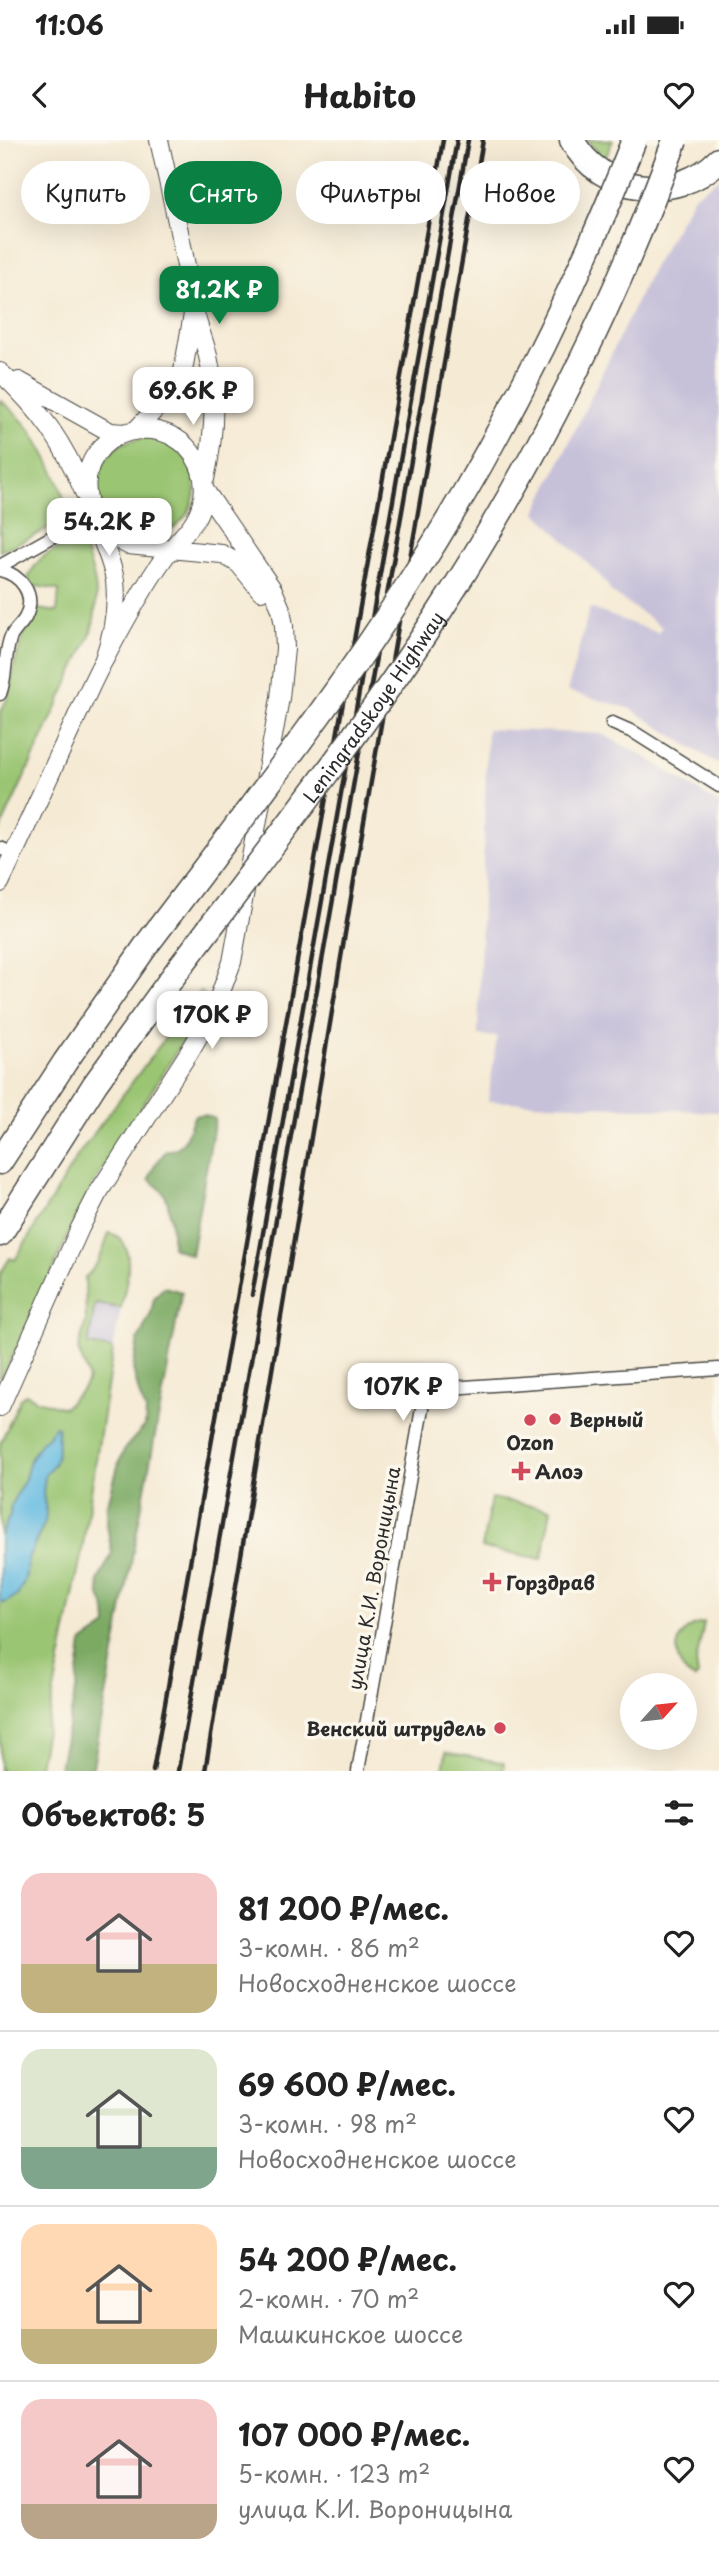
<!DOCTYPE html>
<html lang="ru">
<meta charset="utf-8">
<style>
:root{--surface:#fff;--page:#f6f6f6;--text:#222;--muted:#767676;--line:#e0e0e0;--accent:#0b8043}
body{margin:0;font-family:"Playpen Sans",sans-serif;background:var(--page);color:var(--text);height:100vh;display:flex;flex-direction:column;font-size:26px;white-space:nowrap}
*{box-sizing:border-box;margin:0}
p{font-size:23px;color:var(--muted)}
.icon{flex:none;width:38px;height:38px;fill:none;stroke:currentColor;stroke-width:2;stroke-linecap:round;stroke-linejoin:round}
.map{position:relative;height:1631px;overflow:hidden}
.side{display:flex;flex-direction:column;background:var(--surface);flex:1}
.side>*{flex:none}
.guide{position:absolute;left:21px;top:21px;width:677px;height:63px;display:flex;gap:14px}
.needle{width:46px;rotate:63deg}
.fabs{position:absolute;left:620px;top:1533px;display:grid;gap:14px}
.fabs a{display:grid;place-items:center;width:77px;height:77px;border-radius:50%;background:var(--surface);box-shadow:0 7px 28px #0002;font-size:35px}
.price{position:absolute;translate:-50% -60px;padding:0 16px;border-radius:14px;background:#fff;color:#222;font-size:23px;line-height:46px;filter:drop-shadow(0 2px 4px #0008)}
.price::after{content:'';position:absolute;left:50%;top:42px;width:21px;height:16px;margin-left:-10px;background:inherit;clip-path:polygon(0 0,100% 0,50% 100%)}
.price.active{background:var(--accent);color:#fff}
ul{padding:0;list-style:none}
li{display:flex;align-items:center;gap:21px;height:175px;padding:0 21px}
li+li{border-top:2px solid var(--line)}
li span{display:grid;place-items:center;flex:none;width:196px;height:140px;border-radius:21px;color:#555}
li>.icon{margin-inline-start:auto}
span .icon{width:84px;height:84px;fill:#fffc;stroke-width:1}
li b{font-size:30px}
h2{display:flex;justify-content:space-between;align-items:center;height:84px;padding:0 21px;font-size:30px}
.chip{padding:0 24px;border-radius:32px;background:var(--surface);box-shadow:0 7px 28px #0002;font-size:24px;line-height:63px}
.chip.active{background:var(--accent);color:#fff}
.status{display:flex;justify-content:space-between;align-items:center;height:49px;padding:0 35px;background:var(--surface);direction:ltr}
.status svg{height:19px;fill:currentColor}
header{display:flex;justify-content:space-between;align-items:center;height:91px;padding:0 21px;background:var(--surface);font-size:32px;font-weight:700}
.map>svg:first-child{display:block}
.industrial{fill:#c6c0d9}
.green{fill:#9ac572;stroke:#62784e;stroke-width:2}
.forest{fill:#7baa64;stroke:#536a48;stroke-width:2}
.water{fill:#62bae0;stroke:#467286;stroke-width:2}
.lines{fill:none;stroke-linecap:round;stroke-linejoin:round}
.street-casing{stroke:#494844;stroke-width:15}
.secondary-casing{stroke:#494844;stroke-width:20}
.highway-casing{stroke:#494844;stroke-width:27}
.street{stroke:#fff;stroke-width:12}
.secondary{stroke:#fff;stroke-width:18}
.highway{stroke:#fff;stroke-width:24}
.rail{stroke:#2b2b2b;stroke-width:4.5}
.highway-bridge-casing{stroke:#494844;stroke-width:27;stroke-linecap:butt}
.highway-bridge{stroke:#fff;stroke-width:24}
.poi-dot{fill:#d1495b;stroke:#fbf7ec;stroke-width:2.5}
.labels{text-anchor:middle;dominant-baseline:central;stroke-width:7;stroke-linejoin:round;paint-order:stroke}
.street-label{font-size:19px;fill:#2b2b2b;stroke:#fbf7ec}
.poi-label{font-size:19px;font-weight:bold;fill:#2b2b2b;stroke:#fbf7ec;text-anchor:start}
</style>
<div class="status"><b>11:06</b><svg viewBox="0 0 49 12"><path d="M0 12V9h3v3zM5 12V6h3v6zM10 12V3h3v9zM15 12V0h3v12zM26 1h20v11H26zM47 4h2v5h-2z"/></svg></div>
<header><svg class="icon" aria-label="back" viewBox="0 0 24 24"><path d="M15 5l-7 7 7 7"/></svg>Habito<svg class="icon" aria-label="heart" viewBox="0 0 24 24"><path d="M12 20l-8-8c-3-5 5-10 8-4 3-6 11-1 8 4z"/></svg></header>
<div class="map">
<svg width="719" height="1631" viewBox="0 0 719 1631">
<rect width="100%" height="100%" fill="#fbf7ec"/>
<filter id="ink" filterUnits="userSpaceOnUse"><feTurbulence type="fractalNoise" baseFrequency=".0143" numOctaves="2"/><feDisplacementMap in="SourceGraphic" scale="14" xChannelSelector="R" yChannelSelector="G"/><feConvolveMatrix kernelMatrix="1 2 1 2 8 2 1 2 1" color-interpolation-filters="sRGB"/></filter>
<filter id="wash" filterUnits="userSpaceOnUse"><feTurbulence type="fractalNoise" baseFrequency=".00686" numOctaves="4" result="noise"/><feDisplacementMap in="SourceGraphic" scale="28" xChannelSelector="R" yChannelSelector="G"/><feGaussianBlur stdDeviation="1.57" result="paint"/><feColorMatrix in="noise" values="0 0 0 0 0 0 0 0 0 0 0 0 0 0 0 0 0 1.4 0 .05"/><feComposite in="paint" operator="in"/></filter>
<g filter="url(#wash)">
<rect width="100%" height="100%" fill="#f5ead4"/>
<path class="industrial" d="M 719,38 L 719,625 L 631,569 L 567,551 L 590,468 L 658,493 L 662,487 L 611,452 L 606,442 L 536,372 L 650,133 L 694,56 Z
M 487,589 L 602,594 L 647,618 L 719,664 L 719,972 L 488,961 L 497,897 L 478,895 Z
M 95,1164 L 121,1168 L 113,1209 L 88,1205 Z"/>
<path class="green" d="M 587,0 L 613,0 L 605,20 Z
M 0,260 C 11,269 22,279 31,291 C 40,304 70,357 64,371 C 58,389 17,403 0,411 Z
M97 347a49 49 0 1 1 98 0a49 49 0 1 1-98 0Z
M 70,405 L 84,407 C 97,440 100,458 91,493 L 0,690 L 0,573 L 8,557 L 15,522 L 32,468 L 57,472 L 59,450 L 36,446 L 33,458 L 28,438 C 37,418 49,410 70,405 Z
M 200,851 L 206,857 C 173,924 128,984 91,1049 C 71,1083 58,1120 42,1156 C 28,1185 14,1213 0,1242 L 0,1134 L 10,1118 L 15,1120 L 78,1015 Z
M 109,1093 C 140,1100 125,1147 121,1168 L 95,1164 L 88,1205 L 113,1209 L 82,1411 L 38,1631 L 0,1631 L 0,1461 L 5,1463 L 25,1439 L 28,1418 L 41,1391 L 46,1372 L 43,1354 L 45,1334 C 61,1321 56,1306 58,1288 L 55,1286 L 49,1296 L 41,1302 L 30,1320 L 25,1339 L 11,1365 L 10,1375 L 0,1397 L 0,1304 L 20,1259 L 26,1254 L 37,1260 L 64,1268 C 89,1239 95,1250 78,1210 L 86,1181 L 85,1138 C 100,1122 102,1114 109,1093 Z
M 491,1358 L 551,1369 L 542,1419 L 482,1408 Z
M 704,1483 L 696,1522 L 698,1536 L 695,1539 C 668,1526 672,1486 704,1483 Z
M 446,1612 L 504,1623 L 503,1631 L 443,1631 Z"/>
<path class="forest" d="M 195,975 L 205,975 L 215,979 L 191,1115 L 172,1107 C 173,1095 170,1059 162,1051 C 158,1046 153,1044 149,1039 L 155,1025 L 166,1011 C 188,1009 186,991 195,975 Z
M 164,1147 L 182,1152 L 92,1631 L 59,1631 L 76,1549 L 82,1503 L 107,1486 L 106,1470 L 100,1456 L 98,1441 L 112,1413 L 107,1385 L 107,1367 L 119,1322 L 125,1308 L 145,1286 L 146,1271 L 140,1257 L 133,1229 L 138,1200 L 151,1173 L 154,1158 Z"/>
<path class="water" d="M 55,1286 L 58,1287 C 56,1307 63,1320 45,1334 L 43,1354 L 46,1372 L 45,1382 L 28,1418 L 25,1439 L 18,1455 L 4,1463 L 0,1461 L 0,1397 L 10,1375 L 11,1365 L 25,1339 L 30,1320 L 41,1302 L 49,1296 Z"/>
</g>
<g filter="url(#ink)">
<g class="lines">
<defs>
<path id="street" d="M 0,426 L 50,398 L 94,380
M 0,430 C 21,435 36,454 26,476 C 23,484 14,489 10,499 C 4,517 7,536 0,554
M 612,583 L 635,593 L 719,646
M 0,708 L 14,714
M 358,1631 L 424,1257 L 429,1251 L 436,1249 L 719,1229"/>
<path id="secondary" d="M 159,0 C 171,55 184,109 193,164 C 196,182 204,199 208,216 C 217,256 214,299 205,339
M 0,232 C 41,271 63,301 85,354
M 19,241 L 101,287 L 111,292 L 125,293
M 136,290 L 172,251 L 183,231 L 193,174
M 99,385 L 109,395 L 128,405 L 222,414 L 239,424 L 261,451
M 0,743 C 24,692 47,641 71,589 C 82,566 92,541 105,518 C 123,484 142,449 164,418 C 176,401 195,387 201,366 C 207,347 203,327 191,312 C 179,296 159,288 140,290 C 125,291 112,297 102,307 C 63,348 109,396 115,441 C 118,468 113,493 104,519
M 0,1267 L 80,1088 L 98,1053 L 190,911 L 215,868 L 232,822 L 280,558 L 285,509 L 284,486 L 281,469 L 273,450 L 204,349"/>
<path id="highway" d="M 572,0 C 600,54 677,63 719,20
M 0,1022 L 65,922 L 148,803
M 0,1094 L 95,944 L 180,827"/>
</defs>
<use href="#street" class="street-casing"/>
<use href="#secondary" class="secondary-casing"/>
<use href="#highway" class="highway-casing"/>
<use href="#street" class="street"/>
<use href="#secondary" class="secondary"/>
<use href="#highway" class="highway"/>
<path class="rail" d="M 252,1155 L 457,0
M 153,1631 L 443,0
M 178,1631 L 468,0
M 205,1631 L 357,722 L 483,0"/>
<defs>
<g id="highway-bridge">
<path d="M 148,803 C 236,686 327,571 406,448 C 497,307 573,156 634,0"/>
<path id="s1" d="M 180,827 C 267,712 357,598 436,477 C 533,328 614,167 675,0"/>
</g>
</defs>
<use href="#highway-bridge" class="highway-bridge-casing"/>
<use href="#highway-bridge" class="highway-bridge"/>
</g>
</g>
<g class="poi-dot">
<circle cx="555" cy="1279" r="7"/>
<circle cx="530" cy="1280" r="7"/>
<path d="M517.5 1320.5h7v7h7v7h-7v7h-7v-7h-7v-7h7z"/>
<path d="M488.5 1431.5h7v7h7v7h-7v7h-7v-7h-7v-7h7z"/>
<circle cx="500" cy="1588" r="7"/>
</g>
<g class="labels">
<g class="street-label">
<text stroke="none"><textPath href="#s1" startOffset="324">Leningradskoye Highway</textPath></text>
<text transform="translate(373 1438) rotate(-80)">улица К.И. Вороницына</text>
</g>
<g class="poi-label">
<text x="569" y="1279">Верный</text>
<text x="530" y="1302" text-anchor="middle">Ozon</text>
<text x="535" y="1331">Алоэ</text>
<text x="506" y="1442">Горздрав</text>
<text x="486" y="1588" text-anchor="end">Венский штрудель</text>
</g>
</g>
</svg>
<div class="fabs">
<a><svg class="needle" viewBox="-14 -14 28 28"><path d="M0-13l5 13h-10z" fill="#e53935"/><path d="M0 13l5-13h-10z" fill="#767676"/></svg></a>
</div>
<b class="price active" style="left:219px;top:186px">81.2K ₽</b>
<b class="price" style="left:193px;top:287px">69.6K ₽</b>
<b class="price" style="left:109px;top:418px">54.2K ₽</b>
<b class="price" style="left:212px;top:911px">170K ₽</b>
<b class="price" style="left:403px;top:1283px">107K ₽</b>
<div class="guide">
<a class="chip">Купить</a>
<a class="chip active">Снять</a>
<a class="chip">Фильтры</a>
<a class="chip">Новое</a>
</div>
</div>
<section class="side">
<h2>Объектов: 5<svg class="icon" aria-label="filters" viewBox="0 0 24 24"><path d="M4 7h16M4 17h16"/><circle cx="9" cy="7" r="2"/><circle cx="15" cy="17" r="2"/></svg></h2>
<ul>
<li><span style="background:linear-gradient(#f6c9c9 65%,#c2b280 0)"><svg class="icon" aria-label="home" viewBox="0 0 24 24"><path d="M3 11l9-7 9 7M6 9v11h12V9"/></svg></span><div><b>81 200 ₽/мес.</b><p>3-комн. · 86 m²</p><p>Новосходненское шоссе</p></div><svg class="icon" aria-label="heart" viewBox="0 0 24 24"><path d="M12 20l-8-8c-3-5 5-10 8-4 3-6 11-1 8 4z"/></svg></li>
<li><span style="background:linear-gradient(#dfe7d0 70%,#7fa58c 0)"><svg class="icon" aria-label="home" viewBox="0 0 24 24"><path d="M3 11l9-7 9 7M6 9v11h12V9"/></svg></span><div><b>69 600 ₽/мес.</b><p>3-комн. · 98 m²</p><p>Новосходненское шоссе</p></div><svg class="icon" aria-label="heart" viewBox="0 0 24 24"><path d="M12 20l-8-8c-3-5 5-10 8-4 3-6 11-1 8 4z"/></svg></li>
<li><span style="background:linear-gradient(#ffd9b3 75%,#c2b280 0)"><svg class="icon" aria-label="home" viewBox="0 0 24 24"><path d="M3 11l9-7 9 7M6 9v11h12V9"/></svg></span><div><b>54 200 ₽/мес.</b><p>2-комн. · 70 m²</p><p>Машкинское шоссе</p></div><svg class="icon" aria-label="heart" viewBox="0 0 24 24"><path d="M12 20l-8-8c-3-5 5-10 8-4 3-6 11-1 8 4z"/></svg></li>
<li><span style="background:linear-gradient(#f6c9c9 75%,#b9a48a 0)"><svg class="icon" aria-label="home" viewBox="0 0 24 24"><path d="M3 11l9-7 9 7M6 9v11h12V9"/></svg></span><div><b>107 000 ₽/мес.</b><p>5-комн. · 123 m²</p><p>улица К.И. Вороницына</p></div><svg class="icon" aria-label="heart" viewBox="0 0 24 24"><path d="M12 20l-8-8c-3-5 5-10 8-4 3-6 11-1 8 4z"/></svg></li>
</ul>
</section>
